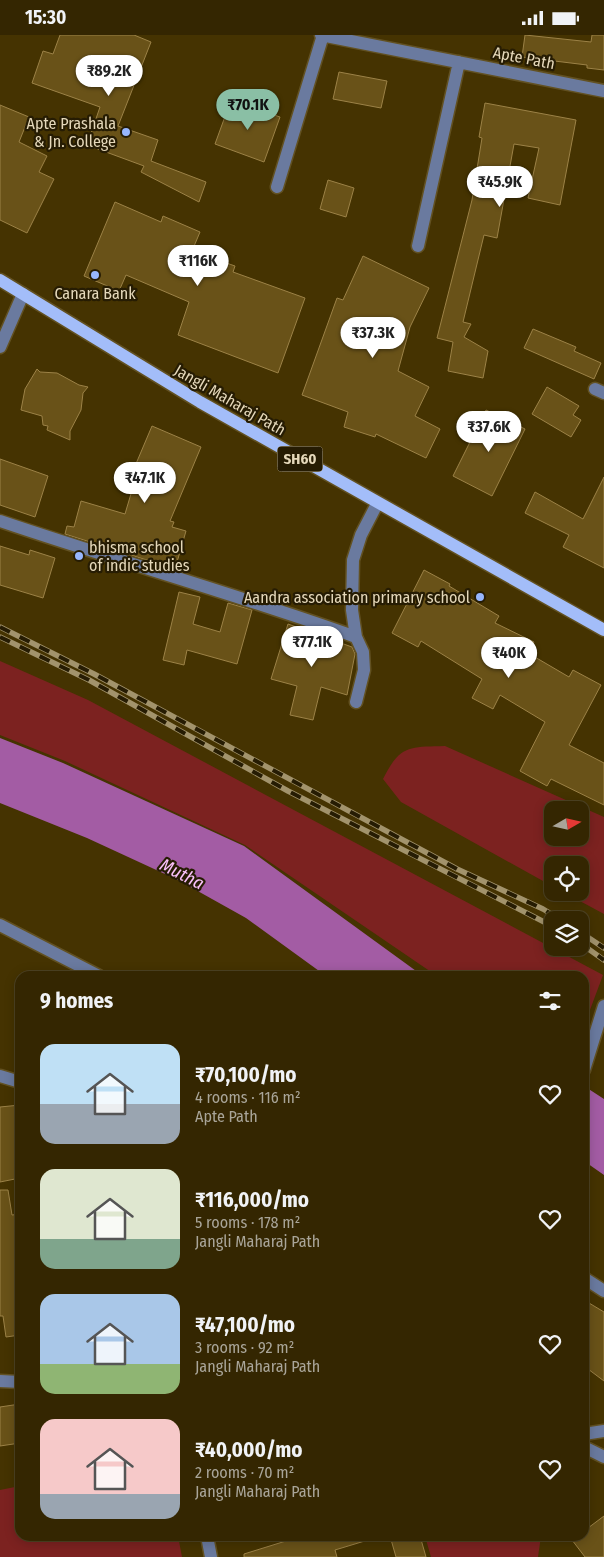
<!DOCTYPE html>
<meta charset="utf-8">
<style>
:root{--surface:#342601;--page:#3c2e0b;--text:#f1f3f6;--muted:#a9a599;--line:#4e4323;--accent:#8abfa5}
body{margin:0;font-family:"Fira Sans Condensed",sans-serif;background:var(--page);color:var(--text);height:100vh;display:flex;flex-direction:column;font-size:19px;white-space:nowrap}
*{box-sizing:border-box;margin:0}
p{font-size:16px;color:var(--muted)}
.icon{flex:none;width:28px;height:28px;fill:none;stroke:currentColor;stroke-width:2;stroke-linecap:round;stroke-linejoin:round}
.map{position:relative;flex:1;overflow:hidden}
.drawer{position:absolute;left:15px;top:936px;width:574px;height:570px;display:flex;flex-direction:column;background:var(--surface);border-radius:15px;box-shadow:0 2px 12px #0003,0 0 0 1px var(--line)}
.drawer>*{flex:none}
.needle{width:32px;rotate:81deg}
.tools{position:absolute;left:544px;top:766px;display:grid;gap:10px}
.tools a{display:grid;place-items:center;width:45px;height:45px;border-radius:10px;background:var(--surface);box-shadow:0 2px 12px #0003,0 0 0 1px var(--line);font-size:25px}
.price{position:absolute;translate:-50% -42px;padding:0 11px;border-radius:18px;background:#fff;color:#222;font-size:16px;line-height:32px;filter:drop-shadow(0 1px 2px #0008)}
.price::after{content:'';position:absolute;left:50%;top:30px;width:15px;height:11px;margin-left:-8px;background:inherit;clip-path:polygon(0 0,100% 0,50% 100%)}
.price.on{background:var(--accent);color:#111}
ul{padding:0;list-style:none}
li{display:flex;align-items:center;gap:15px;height:125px;padding:0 25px}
li span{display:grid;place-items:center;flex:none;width:140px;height:100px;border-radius:15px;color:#555}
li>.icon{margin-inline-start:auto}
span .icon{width:60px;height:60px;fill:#fffc;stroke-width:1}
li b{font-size:21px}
h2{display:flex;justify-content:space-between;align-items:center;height:60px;padding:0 25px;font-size:21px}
.status{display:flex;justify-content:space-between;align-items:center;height:35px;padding:0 25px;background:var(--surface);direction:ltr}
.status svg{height:14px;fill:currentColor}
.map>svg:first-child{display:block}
.green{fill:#7c2220;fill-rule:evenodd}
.water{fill:#a35ca4}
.building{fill:#695218;stroke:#9c8247}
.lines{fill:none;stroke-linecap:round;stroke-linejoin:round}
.minor-casing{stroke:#625122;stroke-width:15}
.major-casing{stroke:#625122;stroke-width:15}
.minor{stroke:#6a7a9f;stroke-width:12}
.major{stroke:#a3bdf9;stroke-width:12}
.rail-casing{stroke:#a2936c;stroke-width:5.5}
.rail{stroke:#261c03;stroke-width:4;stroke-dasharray:11;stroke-linecap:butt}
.poi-dot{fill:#97b6fd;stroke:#261c03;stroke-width:2}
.labels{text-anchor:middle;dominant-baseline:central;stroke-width:4.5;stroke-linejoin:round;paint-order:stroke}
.shield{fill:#261c03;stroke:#aca083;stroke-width:1}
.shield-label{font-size:15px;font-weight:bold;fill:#e5d8ba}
.street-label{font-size:16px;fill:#e5d8ba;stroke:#261c03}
.poi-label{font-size:16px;fill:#e5d8ba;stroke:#261c03;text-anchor:end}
.water-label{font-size:18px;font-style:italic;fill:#f9c0f9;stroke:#261c03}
</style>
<div class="status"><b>15:30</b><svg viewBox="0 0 49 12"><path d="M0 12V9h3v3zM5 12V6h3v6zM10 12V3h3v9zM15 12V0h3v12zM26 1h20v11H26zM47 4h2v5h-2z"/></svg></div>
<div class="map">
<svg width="604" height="1522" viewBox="0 0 604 1522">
<rect width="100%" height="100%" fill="#453301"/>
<path class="green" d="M 0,626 L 88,665 L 603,940 L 584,991 L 584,941 L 437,941 L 245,810 L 65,726 L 0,700 Z
M 445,711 L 604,782 L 604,879 L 565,858 L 580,858 L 580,830 L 552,830 L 552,851 L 401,767 L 383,744 C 400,710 409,712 445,711 ZM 552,775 L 580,775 L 580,802 L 552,802 Z
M 20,1451 L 20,1501 L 178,1501 L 182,1522 L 0,1522 L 0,1455 Z
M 425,1501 L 541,1501 L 538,1522 L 431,1522 Z"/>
<path class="water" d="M 0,703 L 63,728 L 244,811 L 423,941 L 326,941 L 246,883 L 178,845 L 87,803 L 0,768 Z
M 584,1051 L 604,1064 L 604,1140 L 584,1126 Z"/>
<path class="building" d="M 60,0 L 134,0 L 151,7 L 118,91 L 158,105 L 151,126 L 206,147 L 199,167 L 141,137 L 144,131 L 87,110 L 100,72 L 32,48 L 43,16 L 53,19 Z
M 525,0 L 591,7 L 592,0 L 604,0 L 604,35 L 587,33 L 587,30 L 522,22 Z
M 339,37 L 387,46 L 381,73 L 333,64 Z
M 231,65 L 280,82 L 264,127 L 215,109 Z
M 485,68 L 576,85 L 560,170 L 528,163 L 539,113 L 514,109 L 497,203 L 484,200 L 463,287 L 471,289 L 464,302 L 488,316 L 483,343 L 448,336 L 453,307 L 437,303 L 472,165 L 482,103 L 479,102 Z
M 0,70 L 29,82 L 19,107 L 47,121 L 39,137 L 54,144 L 27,198 L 0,185 Z
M 328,145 L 354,153 L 346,182 L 320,174 Z
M 115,167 L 161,187 L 163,181 L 200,197 L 192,216 L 235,231 L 233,237 L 305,263 L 278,338 L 178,300 L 189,267 L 126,240 L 119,256 L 84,241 Z
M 363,221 L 429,253 L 410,292 L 398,336 L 429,352 L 415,381 L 440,394 L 426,423 L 376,399 L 375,402 L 344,392 L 348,377 L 302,360 L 337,263 L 343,265 Z
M 533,294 L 576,312 L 574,316 L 601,328 L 594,344 L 524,313 Z
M 37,334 L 40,337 L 57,338 L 79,350 L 88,352 L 83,358 L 81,375 L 70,396 L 70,405 L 47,395 L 48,391 L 43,390 L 42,381 L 21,375 L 25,354 Z
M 547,352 L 579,371 L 573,380 L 581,385 L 571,402 L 532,379 Z
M 486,375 L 525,394 L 492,461 L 453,441 Z
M 152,391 L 201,412 L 170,486 L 174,487 L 172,492 L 186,496 L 175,534 L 65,499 L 67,491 L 74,492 L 81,466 L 125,479 L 133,452 L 127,450 Z
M 0,424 L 48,441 L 35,482 L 0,470 Z
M 604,442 L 604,533 L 563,512 L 569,500 L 525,478 L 535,457 L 583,484 Z
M 0,511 L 29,520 L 30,515 L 55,523 L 43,563 L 0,550 Z
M 424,535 L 450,549 L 449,551 L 499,581 L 495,588 L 534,607 L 528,618 L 569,642 L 573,635 L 601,650 L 569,710 L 604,728 L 604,770 L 551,744 L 547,751 L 520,736 L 545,687 L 500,660 L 493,674 L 472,663 L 482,644 L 421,606 L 418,612 L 392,598 Z
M 179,557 L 200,562 L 193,589 L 220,597 L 228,568 L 252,575 L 237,629 L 187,615 L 184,630 L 163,625 Z
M 288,589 L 352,612 L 355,619 L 347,660 L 321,652 L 313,685 L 290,680 L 297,651 L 271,644 Z
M 20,1070 L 20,1143 L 0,1147 L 0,1072 Z
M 0,1155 L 8,1155 L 12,1180 L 20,1179 L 20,1300 L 6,1302 L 3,1281 L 0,1281 Z
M 584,1265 L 604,1277 L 604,1346 L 584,1331 Z
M 20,1369 L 20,1408 L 0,1411 L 0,1372 Z
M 604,1481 L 604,1522 L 585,1522 L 572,1505 L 577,1501 L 584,1501 L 584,1496 Z
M 302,1501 L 368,1501 L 368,1505 L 335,1515 L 337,1522 L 244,1522 L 244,1519 Z
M 390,1501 L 420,1501 L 426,1522 L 396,1522 Z"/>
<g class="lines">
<defs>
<path id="minor" d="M 321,0 L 604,56
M 277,152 L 323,0
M 418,211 L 459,27
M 0,312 L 23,259
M 595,354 L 604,358
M 0,486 C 118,526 239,560 356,602
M 356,667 L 364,635 L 363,617 L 356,602 L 352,575 L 353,525 L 361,500 L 377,469
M 0,890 L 99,941
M 584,1035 L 604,971
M 0,1041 L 20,1047
M 584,1243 L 604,1256
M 0,1346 L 20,1347
M 584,1399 L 604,1396
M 584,1412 L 604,1422
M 207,1501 L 211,1522"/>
<path id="major" d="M 0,245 L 200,367 L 604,595"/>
</defs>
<use href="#minor" class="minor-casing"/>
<use href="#major" class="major-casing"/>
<use href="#minor" class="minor"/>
<use href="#major" class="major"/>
<defs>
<path id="rail" d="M 0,592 L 94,639 L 457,834 L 543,874 L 561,885
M 0,602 L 89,645 L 288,756 L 552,891
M 580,897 L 604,913
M 580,908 L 604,925"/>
</defs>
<use href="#rail" class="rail-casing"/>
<use href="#rail" class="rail"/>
</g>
<g class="poi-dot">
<circle cx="126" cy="97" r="5"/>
<circle cx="95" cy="240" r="5"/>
<circle cx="79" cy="521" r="5"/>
<circle cx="480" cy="562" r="5"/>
</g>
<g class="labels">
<rect class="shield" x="277.5" y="411.5" width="45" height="25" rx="4"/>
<g class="shield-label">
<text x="300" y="424">SH60</text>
</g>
<g class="street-label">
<text transform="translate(524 23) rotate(11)">Apte Path</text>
<text transform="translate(230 365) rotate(30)">Jangli Maharaj Path</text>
</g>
<g class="poi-label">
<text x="116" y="88">Apte Prashala<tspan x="116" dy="18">&amp; Jn. College</tspan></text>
<text x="95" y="258" text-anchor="middle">Canara Bank</text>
<text x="89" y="512" text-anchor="start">bhisma school<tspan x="89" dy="18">of indic studies</tspan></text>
<text x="470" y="562">Aandra association primary school</text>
</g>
<g class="water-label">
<text transform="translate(182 839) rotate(27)">Mutha</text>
</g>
</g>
</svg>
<div class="tools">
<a><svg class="needle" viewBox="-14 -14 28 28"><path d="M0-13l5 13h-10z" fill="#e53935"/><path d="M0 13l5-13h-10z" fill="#a9a599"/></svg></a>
<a><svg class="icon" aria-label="locate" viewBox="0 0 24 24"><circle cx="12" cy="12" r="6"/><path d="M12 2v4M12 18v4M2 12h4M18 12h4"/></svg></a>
<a><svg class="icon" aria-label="layers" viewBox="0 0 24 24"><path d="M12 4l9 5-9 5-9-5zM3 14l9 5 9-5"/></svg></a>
</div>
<b class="price" style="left:109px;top:62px">₹89.2K</b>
<b class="price on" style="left:248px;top:96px">₹70.1K</b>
<b class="price" style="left:500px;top:173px">₹45.9K</b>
<b class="price" style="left:198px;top:252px">₹116K</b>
<b class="price" style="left:373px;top:324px">₹37.3K</b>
<b class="price" style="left:489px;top:418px">₹37.6K</b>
<b class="price" style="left:145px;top:469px">₹47.1K</b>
<b class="price" style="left:312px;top:633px">₹77.1K</b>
<b class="price" style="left:509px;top:644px">₹40K</b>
<section class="drawer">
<h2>9 homes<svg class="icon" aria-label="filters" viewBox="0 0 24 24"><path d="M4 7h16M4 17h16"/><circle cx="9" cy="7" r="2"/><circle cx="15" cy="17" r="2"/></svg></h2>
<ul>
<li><span style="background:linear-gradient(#bfe0f5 60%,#9aa5b1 0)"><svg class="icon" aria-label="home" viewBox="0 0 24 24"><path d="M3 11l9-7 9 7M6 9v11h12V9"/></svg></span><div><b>₹70,100/mo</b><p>4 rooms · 116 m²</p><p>Apte Path</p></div><svg class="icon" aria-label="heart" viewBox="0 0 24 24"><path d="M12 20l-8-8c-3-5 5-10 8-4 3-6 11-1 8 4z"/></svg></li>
<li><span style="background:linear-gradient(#dfe7d0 70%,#7fa58c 0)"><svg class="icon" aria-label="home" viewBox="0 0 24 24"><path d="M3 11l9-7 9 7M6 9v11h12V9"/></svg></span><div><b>₹116,000/mo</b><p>5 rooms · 178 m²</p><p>Jangli Maharaj Path</p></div><svg class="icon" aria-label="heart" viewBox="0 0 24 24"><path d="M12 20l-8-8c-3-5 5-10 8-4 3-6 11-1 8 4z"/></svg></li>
<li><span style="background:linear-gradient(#a9c7e8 70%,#8fb573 0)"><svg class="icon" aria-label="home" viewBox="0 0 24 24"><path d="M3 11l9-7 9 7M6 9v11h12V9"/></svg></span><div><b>₹47,100/mo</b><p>3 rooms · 92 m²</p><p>Jangli Maharaj Path</p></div><svg class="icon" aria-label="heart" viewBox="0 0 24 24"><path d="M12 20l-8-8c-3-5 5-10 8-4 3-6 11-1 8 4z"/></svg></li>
<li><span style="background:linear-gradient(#f6c9c9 75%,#9aa5b1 0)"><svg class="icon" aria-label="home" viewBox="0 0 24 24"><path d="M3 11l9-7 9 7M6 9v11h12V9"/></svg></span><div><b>₹40,000/mo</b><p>2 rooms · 70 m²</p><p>Jangli Maharaj Path</p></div><svg class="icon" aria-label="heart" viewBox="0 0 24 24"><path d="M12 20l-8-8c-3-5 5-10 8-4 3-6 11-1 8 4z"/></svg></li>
</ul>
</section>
</div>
